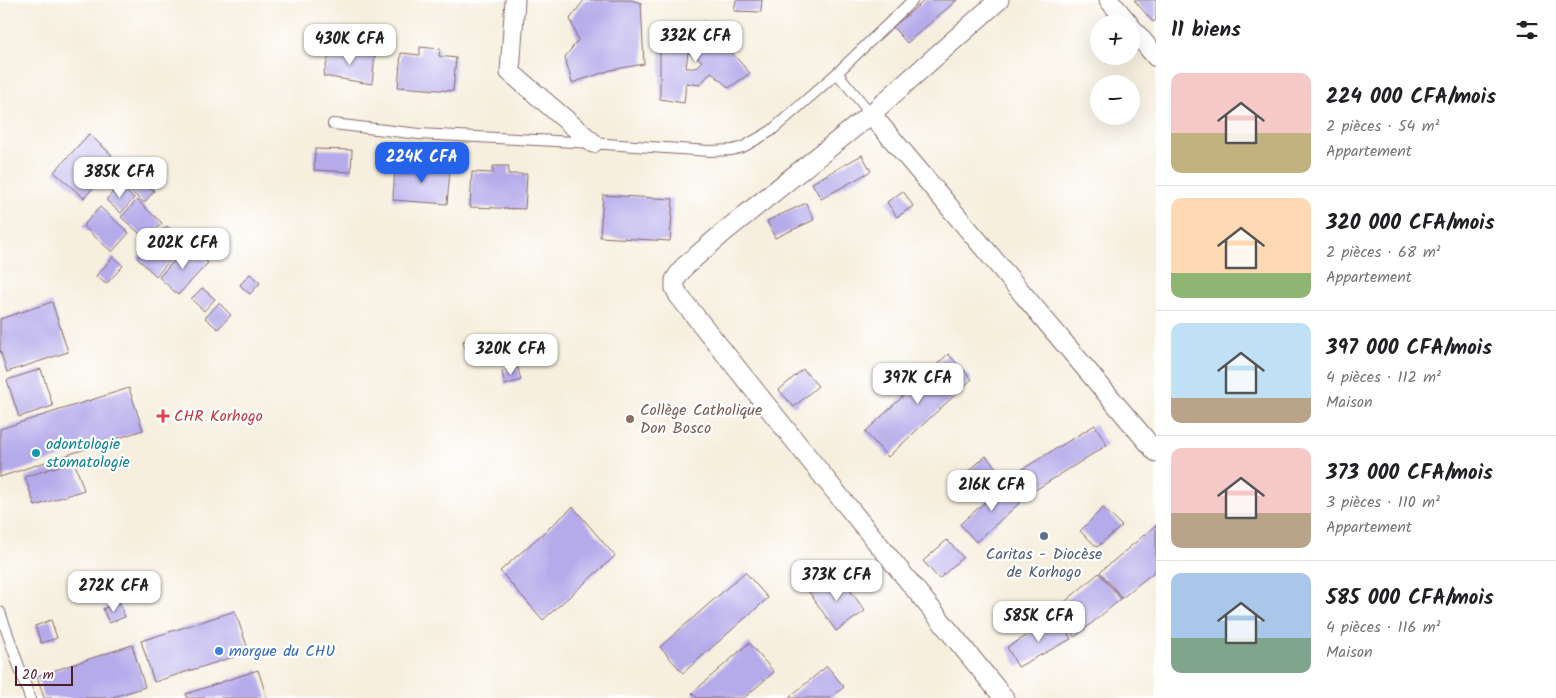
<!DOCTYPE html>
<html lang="fr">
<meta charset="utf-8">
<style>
:root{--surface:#fff;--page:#f2f2f2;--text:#202124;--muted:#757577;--line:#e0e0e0;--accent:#2563eb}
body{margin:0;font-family:Kalam,sans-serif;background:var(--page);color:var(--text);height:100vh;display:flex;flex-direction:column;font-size:19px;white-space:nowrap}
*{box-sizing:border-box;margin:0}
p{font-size:16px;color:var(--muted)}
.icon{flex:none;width:28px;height:28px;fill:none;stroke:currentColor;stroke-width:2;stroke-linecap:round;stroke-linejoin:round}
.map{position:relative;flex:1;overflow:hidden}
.panel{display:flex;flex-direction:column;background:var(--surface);width:400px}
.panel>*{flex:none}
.tools{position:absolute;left:1090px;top:15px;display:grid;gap:10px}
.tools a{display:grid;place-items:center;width:50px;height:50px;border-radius:50%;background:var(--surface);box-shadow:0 5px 20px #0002;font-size:25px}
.scale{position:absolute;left:15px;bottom:12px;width:58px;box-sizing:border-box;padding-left:5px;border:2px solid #4a1f2b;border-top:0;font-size:14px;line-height:18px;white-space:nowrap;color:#4a1f2b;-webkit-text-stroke:4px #fff;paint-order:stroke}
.price{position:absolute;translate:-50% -42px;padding:0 11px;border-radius:10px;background:#fff;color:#222;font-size:16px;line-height:32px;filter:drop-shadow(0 1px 2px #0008)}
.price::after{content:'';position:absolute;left:50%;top:30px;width:15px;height:11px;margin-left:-8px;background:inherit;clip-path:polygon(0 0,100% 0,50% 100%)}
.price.selected{background:var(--accent);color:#fff}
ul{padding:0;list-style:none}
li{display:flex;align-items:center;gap:15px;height:125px;padding:0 15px}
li+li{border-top:1px solid var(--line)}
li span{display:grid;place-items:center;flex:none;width:140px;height:100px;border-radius:10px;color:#555}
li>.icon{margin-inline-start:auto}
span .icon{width:60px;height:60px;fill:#fffc;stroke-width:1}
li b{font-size:21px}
h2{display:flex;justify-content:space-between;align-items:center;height:60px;padding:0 15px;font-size:21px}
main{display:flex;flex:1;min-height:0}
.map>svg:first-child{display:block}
.building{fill:#b5aaea;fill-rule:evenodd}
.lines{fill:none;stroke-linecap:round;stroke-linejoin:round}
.lane-casing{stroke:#86686a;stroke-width:12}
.street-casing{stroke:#86686a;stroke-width:21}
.lane{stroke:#fff;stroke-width:10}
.street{stroke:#fff;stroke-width:19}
.health-dot{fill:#e0444e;stroke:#fff;stroke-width:2}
.education-dot{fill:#8d6e63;stroke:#fff;stroke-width:2}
.culture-dot{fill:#0f9aa8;stroke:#fff;stroke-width:2}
.service-dot{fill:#5c6f8a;stroke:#fff;stroke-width:2}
.shop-dot{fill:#3f7fe0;stroke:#fff;stroke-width:2}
.labels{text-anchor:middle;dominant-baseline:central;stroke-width:4.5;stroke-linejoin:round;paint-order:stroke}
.education-label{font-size:16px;fill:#785e54;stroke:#fff;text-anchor:start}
.health-label{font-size:16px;fill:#be3a42;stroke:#fff;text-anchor:start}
.culture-label{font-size:16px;fill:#0d838f;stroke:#fff;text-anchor:start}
.service-label{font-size:16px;fill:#4e5e75;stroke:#fff}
.shop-label{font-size:16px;fill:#366cbe;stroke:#fff;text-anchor:start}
</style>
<main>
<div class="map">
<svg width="1156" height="698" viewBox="0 0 1156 698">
<rect width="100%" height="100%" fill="#fff"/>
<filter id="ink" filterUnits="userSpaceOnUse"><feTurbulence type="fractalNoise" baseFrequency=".02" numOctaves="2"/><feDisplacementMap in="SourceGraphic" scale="10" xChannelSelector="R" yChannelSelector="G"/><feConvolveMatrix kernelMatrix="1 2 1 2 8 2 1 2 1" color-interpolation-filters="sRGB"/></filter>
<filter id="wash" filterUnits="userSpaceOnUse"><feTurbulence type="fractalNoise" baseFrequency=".0096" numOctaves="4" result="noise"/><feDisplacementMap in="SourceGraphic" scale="20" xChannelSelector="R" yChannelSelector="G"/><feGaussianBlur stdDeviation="1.12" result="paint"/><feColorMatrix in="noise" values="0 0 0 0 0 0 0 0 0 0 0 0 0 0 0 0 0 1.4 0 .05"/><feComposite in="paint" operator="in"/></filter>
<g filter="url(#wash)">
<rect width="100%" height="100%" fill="#f6efde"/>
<g id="blocks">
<path class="building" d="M 584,0 L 631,0 L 641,3 L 644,64 L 611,70 L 572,83 L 565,57 L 578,40 L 570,19 Z
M 736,0 L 762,0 L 761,12 L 734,11 Z
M 925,0 L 957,0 L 907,43 L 893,27 Z
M 1134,0 L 1156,0 L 1156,20 L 1153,22 Z
M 703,21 L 750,73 L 729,88 L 711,72 L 700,85 L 686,83 L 684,103 L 660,99 L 660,35 L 685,37 ZM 688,52 L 702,61 L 695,68 L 686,68 Z
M 420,47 L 440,49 L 439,56 L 456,58 L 453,91 L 398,87 L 401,53 L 420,55 Z
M 331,49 L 375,55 L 372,84 L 323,76 Z
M 89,134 L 112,155 L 89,181 L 95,186 L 84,198 L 54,172 Z
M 315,149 L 352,150 L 351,172 L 314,170 Z
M 862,155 L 871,171 L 821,199 L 812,183 Z
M 117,158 L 154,191 L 144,203 L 106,169 Z
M 422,161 L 434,162 L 433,169 L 450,170 L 447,204 L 393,200 L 395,166 L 421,168 Z
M 493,166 L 509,166 L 508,174 L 527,174 L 525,209 L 470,207 L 472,172 L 493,173 Z
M 103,172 L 113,180 L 105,188 L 96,180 Z
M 119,185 L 134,198 L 121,213 L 106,200 Z
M 903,191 L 913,206 L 897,217 L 887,202 Z
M 603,195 L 673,199 L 670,241 L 600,237 Z
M 137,200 L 162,223 L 147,240 L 121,217 Z
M 806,203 L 814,220 L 775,238 L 767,221 Z
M 100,207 L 129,233 L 112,252 L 83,226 Z
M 167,226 L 186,243 L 156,276 L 137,258 Z
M 189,245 L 208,263 L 178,295 L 159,277 Z
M 113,257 L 123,266 L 106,284 L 96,276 Z
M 250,274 L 260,283 L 250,294 L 240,285 Z
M 202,288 L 215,299 L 204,311 L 191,299 Z
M 52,302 L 68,352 L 7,372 L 0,350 L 0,319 Z
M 219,303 L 231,315 L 218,329 L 205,318 Z
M 480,337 L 485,355 L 468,359 L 463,341 Z
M 948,354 L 972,379 L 888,457 L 865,432 Z
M 518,368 L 521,380 L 505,385 L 502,372 Z
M 41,369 L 53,406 L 19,417 L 7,380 Z
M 803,369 L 818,386 L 794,407 L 779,390 Z
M 129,388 L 143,430 L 0,477 L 0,429 Z
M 1095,425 L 1107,445 L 1029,494 L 1016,473 Z
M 986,456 L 999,471 L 969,497 L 956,482 Z
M 74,461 L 84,490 L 35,506 L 25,477 Z
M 1008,482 L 1024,499 L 976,542 L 960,524 Z
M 573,507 L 615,556 L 543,620 L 500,571 Z
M 1103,508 L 1122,526 L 1097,547 L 1080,531 Z
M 1156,525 L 1156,570 L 1122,598 L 1100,572 Z
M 947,540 L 963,557 L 939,579 L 923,561 Z
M 745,572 L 768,598 L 683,673 L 660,647 Z
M 837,572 L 865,611 L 836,631 L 809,592 Z
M 1099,573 L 1121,599 L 1075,637 L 1054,611 Z
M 119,602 L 125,617 L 109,623 L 103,609 Z
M 235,611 L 249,652 L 154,682 L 141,641 Z
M 1059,618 L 1071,639 L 1018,667 L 1007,647 Z
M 51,620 L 57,638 L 41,643 L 35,626 Z
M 749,643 L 774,672 L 744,698 L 697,698 L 692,693 Z
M 132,645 L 145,687 L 110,698 L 44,698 L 37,676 Z
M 827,666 L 844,687 L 830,698 L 788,698 Z
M 258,670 L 267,698 L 187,698 L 186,694 Z"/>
</g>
</g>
<g filter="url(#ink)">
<use href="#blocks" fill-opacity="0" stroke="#86686a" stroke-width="1"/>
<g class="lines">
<defs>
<path id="lane" d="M 837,73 L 871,114
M 333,124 L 419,134 L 575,142 L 710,151 L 732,150 L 743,147 L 771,131 L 837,73 L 913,0
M 0,612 L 30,698"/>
<path id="street" d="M 515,0 L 510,72 L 593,143
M 999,0 L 871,114 L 724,232 L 684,267 L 675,280 L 675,288 L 679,296 L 839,496 L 1004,698
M 1109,0 L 1129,24
M 1131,27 L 1156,57
M 871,114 L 1156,452"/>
</defs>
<use href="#lane" class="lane-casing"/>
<use href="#street" class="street-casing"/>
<use href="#lane" class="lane"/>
<use href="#street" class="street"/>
</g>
</g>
<path class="health-dot" d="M160.5 408.5h5v5h5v5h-5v5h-5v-5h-5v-5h5z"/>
<circle class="education-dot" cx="630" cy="419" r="5"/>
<circle class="culture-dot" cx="36" cy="453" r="5"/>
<circle class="service-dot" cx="1044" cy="536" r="5"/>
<circle class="shop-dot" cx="219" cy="651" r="5"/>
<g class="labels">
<g class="education-label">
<text x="640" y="410">Collège Catholique<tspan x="640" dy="18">Don Bosco</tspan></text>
</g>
<g class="health-label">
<text x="174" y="416">CHR Korhogo</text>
</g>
<g class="culture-label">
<text x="46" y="444">odontologie<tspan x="46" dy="18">stomatologie</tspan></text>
</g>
<g class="service-label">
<text x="1044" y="554">Caritas - Diocèse<tspan x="1044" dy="18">de Korhogo</tspan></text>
</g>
<g class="shop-label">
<text x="229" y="651">morgue du CHU</text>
</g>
</g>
</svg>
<div class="tools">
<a>+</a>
<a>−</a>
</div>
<div class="scale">20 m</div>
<b class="price" style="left:696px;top:63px">332K CFA</b>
<b class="price" style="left:350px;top:66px">430K CFA</b>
<b class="price selected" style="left:422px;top:184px">224K CFA</b>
<b class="price" style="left:120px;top:199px">385K CFA</b>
<b class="price" style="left:183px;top:270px">202K CFA</b>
<b class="price" style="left:511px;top:376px">320K CFA</b>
<b class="price" style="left:918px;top:405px">397K CFA</b>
<b class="price" style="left:992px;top:512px">216K CFA</b>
<b class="price" style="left:837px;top:602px">373K CFA</b>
<b class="price" style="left:114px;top:613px">272K CFA</b>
<b class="price" style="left:1039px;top:643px">585K CFA</b>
</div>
<section class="panel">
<h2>11 biens<svg class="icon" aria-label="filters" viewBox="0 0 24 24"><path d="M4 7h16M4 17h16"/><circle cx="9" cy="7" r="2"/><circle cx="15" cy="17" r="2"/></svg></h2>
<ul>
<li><span style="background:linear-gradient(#f6c9c9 60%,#c2b280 0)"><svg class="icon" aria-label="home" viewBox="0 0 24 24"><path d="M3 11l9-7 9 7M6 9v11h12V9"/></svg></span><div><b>224 000 CFA/mois</b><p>2 pièces · 54 m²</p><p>Appartement</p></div></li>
<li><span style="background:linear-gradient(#ffd9b3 75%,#8fb573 0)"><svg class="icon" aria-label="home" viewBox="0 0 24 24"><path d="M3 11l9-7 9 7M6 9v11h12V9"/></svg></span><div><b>320 000 CFA/mois</b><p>2 pièces · 68 m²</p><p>Appartement</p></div></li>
<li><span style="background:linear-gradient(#bfe0f5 75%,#b9a48a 0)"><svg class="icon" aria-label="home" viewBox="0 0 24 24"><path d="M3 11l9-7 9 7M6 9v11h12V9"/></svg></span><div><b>397 000 CFA/mois</b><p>4 pièces · 112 m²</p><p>Maison</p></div></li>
<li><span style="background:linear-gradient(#f6c9c9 65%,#b9a48a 0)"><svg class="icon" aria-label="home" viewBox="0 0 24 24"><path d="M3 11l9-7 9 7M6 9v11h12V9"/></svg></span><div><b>373 000 CFA/mois</b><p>3 pièces · 110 m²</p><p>Appartement</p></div></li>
<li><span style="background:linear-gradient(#a9c7e8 65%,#7fa58c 0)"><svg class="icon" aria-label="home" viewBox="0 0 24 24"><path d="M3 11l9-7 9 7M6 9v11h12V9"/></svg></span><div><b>585 000 CFA/mois</b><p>4 pièces · 116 m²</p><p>Maison</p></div></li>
</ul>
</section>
</main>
